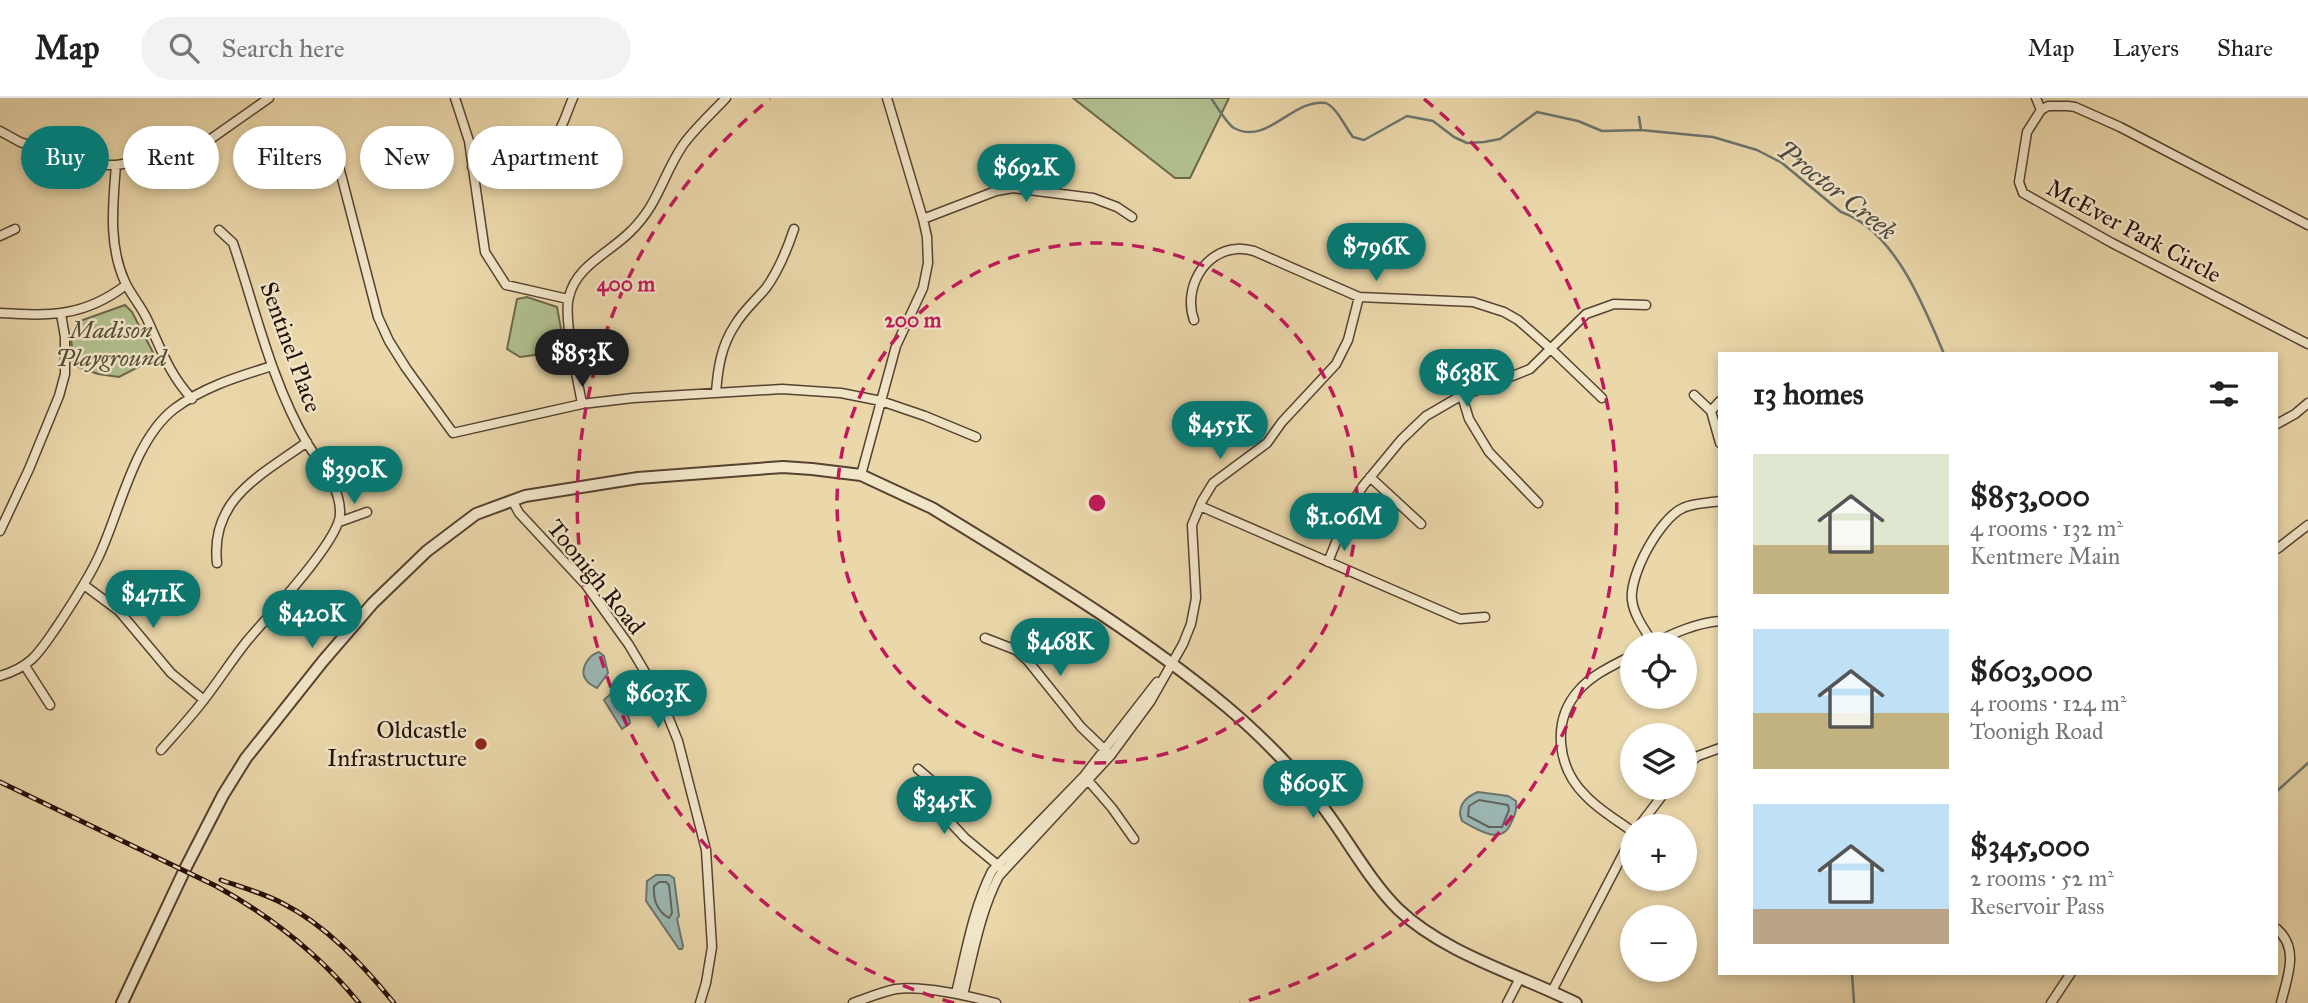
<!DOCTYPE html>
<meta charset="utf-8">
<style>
:root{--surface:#fff;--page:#f2f2f2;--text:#222;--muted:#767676;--line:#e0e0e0;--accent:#0f766e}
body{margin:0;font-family:"IM FELL Great Primer",serif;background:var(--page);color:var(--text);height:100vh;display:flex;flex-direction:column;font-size:26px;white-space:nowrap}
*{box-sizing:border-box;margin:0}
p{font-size:23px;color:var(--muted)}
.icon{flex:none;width:38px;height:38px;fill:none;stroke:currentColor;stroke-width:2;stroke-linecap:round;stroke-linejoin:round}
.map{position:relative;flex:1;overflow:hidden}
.panel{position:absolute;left:1718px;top:254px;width:560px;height:623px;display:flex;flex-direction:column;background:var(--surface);border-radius:0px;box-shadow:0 4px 10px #0003}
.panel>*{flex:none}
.banner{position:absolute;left:21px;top:28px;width:665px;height:63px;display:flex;gap:14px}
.buttons{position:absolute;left:1620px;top:534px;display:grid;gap:14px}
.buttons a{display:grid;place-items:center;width:77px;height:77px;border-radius:50%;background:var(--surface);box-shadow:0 4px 10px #0003;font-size:35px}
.price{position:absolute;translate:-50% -60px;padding:0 16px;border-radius:24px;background:var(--accent);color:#fff;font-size:23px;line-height:46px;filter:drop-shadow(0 2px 4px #0008)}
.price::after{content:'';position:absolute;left:50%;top:42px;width:21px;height:16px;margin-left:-10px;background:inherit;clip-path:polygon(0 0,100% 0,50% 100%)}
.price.on{background:#222;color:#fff}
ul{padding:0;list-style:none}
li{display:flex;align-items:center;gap:21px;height:175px;padding:0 35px}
li span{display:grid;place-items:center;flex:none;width:196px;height:140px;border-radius:0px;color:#555}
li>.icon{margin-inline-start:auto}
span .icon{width:84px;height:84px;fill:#fffc;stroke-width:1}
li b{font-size:30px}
h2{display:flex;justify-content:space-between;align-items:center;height:84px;padding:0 35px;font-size:30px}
.tag{padding:0 24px;border-radius:32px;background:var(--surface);box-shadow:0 4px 10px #0003;font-size:24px;line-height:63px}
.tag.on{background:var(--accent);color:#fff}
header{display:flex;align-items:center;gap:42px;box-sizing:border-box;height:98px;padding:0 35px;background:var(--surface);border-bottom:2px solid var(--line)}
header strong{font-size:33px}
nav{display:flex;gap:38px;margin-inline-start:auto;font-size:24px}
.search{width:490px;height:63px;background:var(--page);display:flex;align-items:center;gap:18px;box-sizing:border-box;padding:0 24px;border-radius:38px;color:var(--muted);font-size:26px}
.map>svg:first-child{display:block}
.green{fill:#b1bf8d;stroke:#6b684a;stroke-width:2}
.water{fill:#9bb7b3;stroke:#6c746e;stroke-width:2}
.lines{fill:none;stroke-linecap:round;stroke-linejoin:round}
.shore{stroke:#60645d;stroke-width:2}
.stream{stroke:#6c746e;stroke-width:2.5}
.minor-casing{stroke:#564230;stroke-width:11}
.tertiary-casing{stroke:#564230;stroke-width:14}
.minor{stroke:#f1e5c8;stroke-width:8}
.tertiary{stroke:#f1e5c8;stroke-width:10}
.rail-casing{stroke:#251007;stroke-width:5}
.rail{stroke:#f1e5c8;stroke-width:2.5;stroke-dasharray:8;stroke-linecap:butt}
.ring{fill:none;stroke:#c2185b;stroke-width:3.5;stroke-dasharray:12 9}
.poi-dot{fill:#8f2418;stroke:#f1e5c8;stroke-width:2.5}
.labels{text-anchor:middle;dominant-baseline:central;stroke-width:5;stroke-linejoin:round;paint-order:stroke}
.street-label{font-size:24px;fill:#251007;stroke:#f1e5c8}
.park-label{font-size:24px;font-style:italic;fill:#564d36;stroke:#f1e5c8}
.poi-label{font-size:24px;fill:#251007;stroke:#f1e5c8;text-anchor:end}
.water-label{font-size:26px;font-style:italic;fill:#4e4a43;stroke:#f1e5c8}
.centre{fill:#c2185b;stroke:#f1e5c8;stroke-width:3.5}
.ring-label{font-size:21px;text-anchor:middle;font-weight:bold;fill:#c2185b;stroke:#f1e5c8;stroke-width:5;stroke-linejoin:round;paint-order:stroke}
</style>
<header>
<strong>Map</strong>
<div class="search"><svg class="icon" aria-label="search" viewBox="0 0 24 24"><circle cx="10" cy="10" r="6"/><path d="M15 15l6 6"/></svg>Search here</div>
<nav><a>Map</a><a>Layers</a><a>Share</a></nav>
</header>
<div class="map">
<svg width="2308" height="905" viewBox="0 0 2308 905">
<rect width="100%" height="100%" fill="#ead7aa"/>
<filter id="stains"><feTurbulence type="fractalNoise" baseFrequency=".00286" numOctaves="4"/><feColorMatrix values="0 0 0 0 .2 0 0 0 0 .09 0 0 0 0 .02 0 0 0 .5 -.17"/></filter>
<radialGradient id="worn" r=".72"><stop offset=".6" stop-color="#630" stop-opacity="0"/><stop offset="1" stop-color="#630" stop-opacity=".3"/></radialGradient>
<path class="green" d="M 1073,0 L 1229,0 L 1190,80 L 1175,80 Z
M 527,199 L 557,209 L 565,253 L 520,259 L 507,251 L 517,201 Z
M 125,207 L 132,214 L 156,260 L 119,279 L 98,276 L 73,267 L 71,238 L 77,224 Z"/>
<path class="water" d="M 599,554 L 604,558 L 608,575 L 597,590 C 593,588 589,586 587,583 C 578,573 588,557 599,554 Z
M 613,594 L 629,620 L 630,625 L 622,631 L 604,602 Z
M 1478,694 L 1508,698 L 1516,703 C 1517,712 1515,717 1511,725 C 1502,748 1478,732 1462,723 C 1456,709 1465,699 1478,694 Z
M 656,777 L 669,777 L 674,780 L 679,818 L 677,821 L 683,848 L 682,851 L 679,851 L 646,803 L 647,783 Z"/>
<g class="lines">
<path class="shore" d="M 1479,702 L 1508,707 L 1509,712 L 1502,729 L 1489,729 L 1468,718 L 1469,708 Z
M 659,784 L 666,784 L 669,787 L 672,815 L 669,820 C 657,813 653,801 654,788 Z"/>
<path class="stream" d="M 1211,0 C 1215,6 1228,27 1234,30 C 1268,48 1292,0 1326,5 C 1338,11 1345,29 1353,39 L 1364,42 L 1407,18 L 1433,23 L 1454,39 L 1467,45 L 1484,44 L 1500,41 L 1537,14 L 1578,23 L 1602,33 L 1641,32 L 1713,39 L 1757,52 L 1782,65 L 1841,114 C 1894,132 1924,208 1944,256
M 1639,19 L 1641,32
M 2277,693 L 2308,665
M 1852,875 L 1854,905"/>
<defs>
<path id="minor" d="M 455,0 L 469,43 L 485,154 L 506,187 L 568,201
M 2036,0 L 2041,12
M 0,33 L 20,44 L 60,58 L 102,67 L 116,67 L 159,61 L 205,45 L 269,0
M 338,65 L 378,219 L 389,243 L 406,270 L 453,335 L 582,306 L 633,300 L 782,291 L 841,295 L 881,303 L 925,318 L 976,339
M 116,67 C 113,106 108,147 125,184 C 131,197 141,208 147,221 C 162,253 168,274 192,301
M 472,69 C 501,70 535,66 554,41 C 563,30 567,13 573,0
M 923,121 L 996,93 L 1013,90 L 1093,100 L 1117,109 L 1132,119
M 2308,127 L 2120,29 L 2075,9 L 2068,8 L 2048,8 L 2041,12 L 2027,34 L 2019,84 L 2023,95 L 2112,145 L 2308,246
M 0,138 L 15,131
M 0,215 C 50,218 84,219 126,187
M 1194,222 C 1183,192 1203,153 1237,151 C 1242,150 1249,152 1254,153 L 1359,199 L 1473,204 L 1504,214 L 1518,222 L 1551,251 L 1602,300
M 716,294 C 718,270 721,248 735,227 C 743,213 756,202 766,190 C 779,172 787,152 794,131
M 1694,297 L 1711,313 L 1720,345
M 1462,298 L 1469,321 L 1489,354 L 1538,405
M 582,306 C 578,282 563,220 569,199 C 576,168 609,155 630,134 C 659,106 662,78 683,47 C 695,30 712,15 726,0
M 1711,313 L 1720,303
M 2277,326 L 2295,316 L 2308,305
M 861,377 L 896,248 L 923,190 L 928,165 L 927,139 L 923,121 L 887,0
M 1370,379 L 1421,426
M 512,402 L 519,415 L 586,487 L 629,547 L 661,601 L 678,643 L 706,752 L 712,849 L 706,885 L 700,905
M 1200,408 L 1460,521 L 1485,519
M 339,424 L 367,414
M 0,433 L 29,371 L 59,298 L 65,276 L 65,239 L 61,216
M 2277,451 L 2308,427
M 1328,464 L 1351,407 L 1363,388 L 1401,342 L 1426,318 L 1457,300 L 1530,271 L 1586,216 L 1614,206 L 1646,207
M 217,465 C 210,400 262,377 307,344
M 84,487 L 119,513 L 171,575 L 204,602
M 985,540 L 1016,552 L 1028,563 L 1081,629 L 1106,653
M 1653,545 C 1645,532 1634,518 1632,502 C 1629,477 1660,420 1683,410 C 1693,405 1709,405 1720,403
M 1652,546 C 1674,535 1696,525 1720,523
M 1633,557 C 1614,567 1593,576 1579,592 C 1551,623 1557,670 1586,698 C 1599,712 1617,722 1633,734
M 25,568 L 50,607
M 0,578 C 33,568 40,553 58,527 C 73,504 88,482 99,458 C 120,413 134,342 174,311 C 203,289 237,279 272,268
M 161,652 C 175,636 190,620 203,603 C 218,584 231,563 247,543 C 267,519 340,442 340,416 C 341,389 320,366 307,345 C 271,283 256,213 233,145 L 219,132
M 1685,668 L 1698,658 L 1720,650
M 918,671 L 932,683 L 951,725 L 965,740 L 1000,769
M 1086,680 L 1112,710 L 1134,741
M 1639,728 L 1668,690
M 2277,831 C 2300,851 2287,880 2281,905
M 1552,893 L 1633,737
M 956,895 C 966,854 973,811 992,773 L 1084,678 L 1157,584
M 963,897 C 973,857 980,814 999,778 L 1111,657 L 1150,604 L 1183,546 L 1191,526 L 1196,500 L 1192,427 L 1202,403 L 1213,385 L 1267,345 L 1282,324 L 1336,266 L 1348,242 L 1359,199
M 853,905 C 867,900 881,894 896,891 C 923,887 969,898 996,905
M 1507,905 L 1520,880
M 2051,905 L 2071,875"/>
<path id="tertiary" d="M 122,905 L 186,769 L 223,697 L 246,660 L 323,563 L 373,505 L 427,453 L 476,416 L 525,398 L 638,380 L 783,369 L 812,371 L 861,377 L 932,410 C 1033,472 1136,533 1227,609 C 1257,634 1296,673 1319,704 C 1346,738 1367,780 1398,811 C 1445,856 1518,876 1576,905"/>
</defs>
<use href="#minor" class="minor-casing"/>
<use href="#tertiary" class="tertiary-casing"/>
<use href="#minor" class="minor"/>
<use href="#tertiary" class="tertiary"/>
<defs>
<path id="rail" d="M 0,684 L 216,788 C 272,819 319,856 359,905
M 221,782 C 241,789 263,795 282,805 C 326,827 363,867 394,905"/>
</defs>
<use href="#rail" class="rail-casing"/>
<use href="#rail" class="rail"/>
</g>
<g class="ring">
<circle cx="1097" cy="405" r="260"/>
<path d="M954 905A520 520 0 0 1 770 1M1424 1A520 520 0 0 1 1240 905"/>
</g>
<circle class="poi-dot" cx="481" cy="646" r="7"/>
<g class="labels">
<g class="street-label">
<text transform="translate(2134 133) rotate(28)">McEver Park Circle</text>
<text transform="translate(291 249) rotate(70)">Sentinel Place</text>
<text transform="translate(596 479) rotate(51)">Toonigh Road</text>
</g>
<g class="park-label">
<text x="111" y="232">Madison<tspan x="111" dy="28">Playground</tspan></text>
</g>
<g class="poi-label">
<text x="467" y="632">Oldcastle<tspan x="467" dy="28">Infrastructure</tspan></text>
</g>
<g class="water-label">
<text transform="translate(1837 92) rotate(38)">Proctor Creek</text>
</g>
</g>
<circle cx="1097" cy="405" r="10" class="centre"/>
<g class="ring-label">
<text x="626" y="193">400 m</text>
<text x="913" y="229">200 m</text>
</g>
<rect width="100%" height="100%" filter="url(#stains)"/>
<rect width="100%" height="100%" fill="url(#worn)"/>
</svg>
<div class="buttons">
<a><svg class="icon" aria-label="locate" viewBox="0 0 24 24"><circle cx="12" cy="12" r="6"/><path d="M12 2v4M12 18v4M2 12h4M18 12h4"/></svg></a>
<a><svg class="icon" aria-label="layers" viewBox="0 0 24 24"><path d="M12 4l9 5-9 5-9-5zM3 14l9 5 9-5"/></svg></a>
<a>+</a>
<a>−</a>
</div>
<b class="price" style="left:1026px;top:106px">$692K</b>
<b class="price" style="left:1376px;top:185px">$796K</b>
<b class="price on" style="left:582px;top:291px">$853K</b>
<b class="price" style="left:1467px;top:311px">$638K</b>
<b class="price" style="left:1220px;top:363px">$455K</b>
<b class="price" style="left:354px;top:408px">$390K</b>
<b class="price" style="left:1344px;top:455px">$1.06M</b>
<b class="price" style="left:153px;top:532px">$471K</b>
<b class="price" style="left:312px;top:552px">$420K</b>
<b class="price" style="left:1060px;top:580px">$468K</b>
<b class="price" style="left:658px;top:632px">$603K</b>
<b class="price" style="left:1313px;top:722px">$609K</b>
<b class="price" style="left:944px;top:738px">$345K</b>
<div class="banner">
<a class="tag on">Buy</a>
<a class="tag">Rent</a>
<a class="tag">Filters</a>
<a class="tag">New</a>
<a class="tag">Apartment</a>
</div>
<section class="panel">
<h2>13 homes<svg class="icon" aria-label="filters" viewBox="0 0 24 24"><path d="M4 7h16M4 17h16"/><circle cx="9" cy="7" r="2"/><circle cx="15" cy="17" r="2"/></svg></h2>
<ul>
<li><span style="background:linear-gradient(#dfe7d0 65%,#c2b280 0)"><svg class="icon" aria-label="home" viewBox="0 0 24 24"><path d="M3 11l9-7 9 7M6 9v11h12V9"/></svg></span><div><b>$853,000</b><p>4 rooms · 132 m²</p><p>Kentmere Main</p></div></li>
<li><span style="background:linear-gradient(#bfe0f5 60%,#c2b280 0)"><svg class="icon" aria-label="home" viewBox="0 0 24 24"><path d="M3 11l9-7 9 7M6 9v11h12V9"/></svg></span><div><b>$603,000</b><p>4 rooms · 124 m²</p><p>Toonigh Road</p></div></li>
<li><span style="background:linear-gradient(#bfe0f5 75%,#b9a48a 0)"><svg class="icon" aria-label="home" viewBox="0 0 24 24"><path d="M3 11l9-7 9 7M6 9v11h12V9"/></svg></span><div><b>$345,000</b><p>2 rooms · 52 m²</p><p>Reservoir Pass</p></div></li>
</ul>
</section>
</div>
